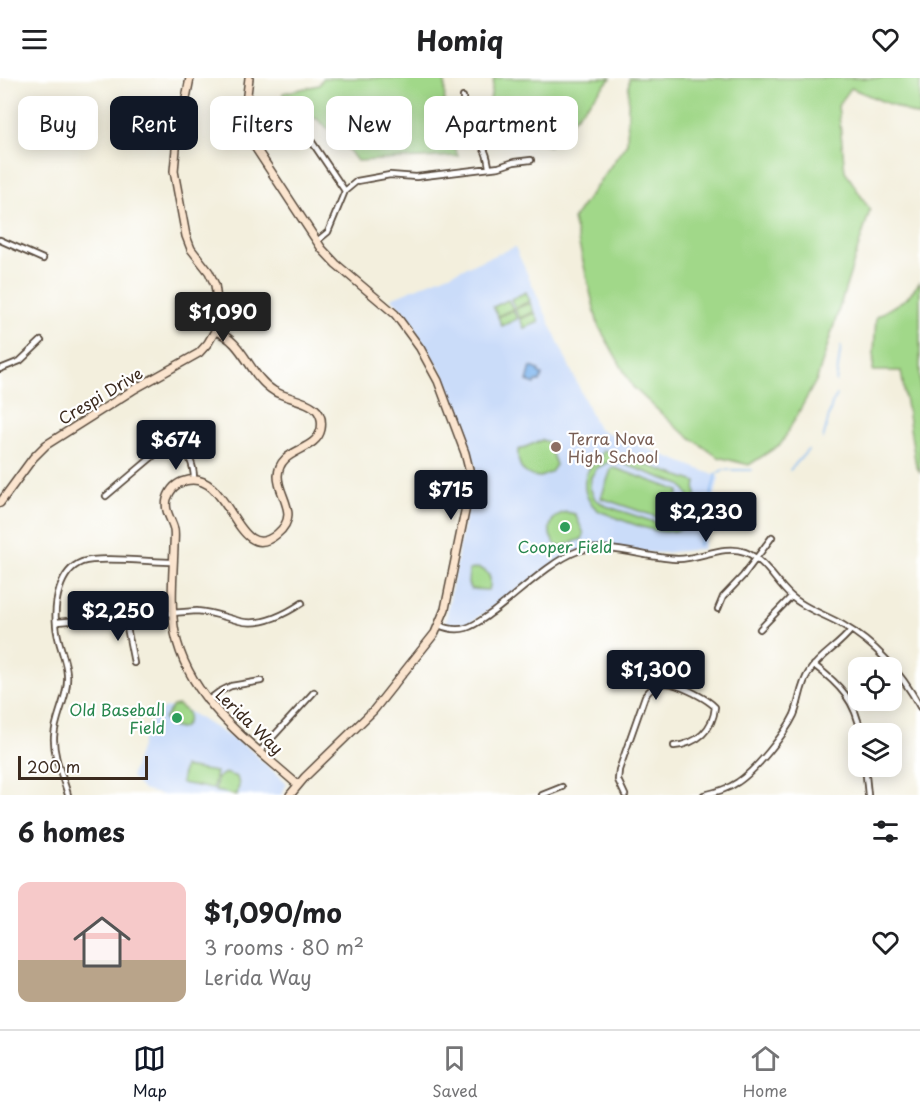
<!DOCTYPE html>
<meta charset="utf-8">
<style>
:root{--surface:#fff;--page:#f2f2f2;--text:#202124;--muted:#757577;--line:#e0e0e0;--accent:#111827}
body{margin:0;font-family:"Playpen Sans",sans-serif;background:var(--page);color:var(--text);height:100vh;display:flex;flex-direction:column;font-size:22px;white-space:nowrap}
*{box-sizing:border-box;margin:0}
p{font-size:20px;color:var(--muted)}
.icon{flex:none;width:33px;height:33px;fill:none;stroke:currentColor;stroke-width:2;stroke-linecap:round;stroke-linejoin:round}
.map{position:relative;height:717px;overflow:hidden}
.side{display:flex;flex-direction:column;background:var(--surface);flex:1}
.side>*{flex:none}
.hud{position:absolute;left:18px;top:18px;width:600px;height:54px;display:flex;gap:12px}
.fabs{position:absolute;left:848px;top:579px;display:grid;gap:12px}
.fabs a{display:grid;place-items:center;width:54px;height:54px;border-radius:12px;background:var(--surface);box-shadow:0 3px 15px #0003;font-size:30px}
.scale{position:absolute;left:18px;bottom:15px;width:130px;box-sizing:border-box;padding-left:6px;border:3px solid #3b2a1e;border-top:0;font-size:16px;line-height:21px;white-space:nowrap;color:#3b2a1e;-webkit-text-stroke:4px #fff;paint-order:stroke}
.price{position:absolute;translate:-50% -51px;padding:0 14px;border-radius:6px;background:var(--accent);color:#fff;font-size:20px;line-height:39px;filter:drop-shadow(0 2px 3px #0008)}
.price::after{content:'';position:absolute;left:50%;top:36px;width:18px;height:14px;margin-left:-9px;background:inherit;clip-path:polygon(0 0,100% 0,50% 100%)}
.price.current{background:#222;color:#fff}
ul{padding:0;list-style:none}
li{display:flex;align-items:center;gap:18px;height:150px;padding:0 18px}
li span{display:grid;place-items:center;flex:none;width:168px;height:120px;border-radius:12px;color:#555}
li>.icon{margin-inline-start:auto}
span .icon{width:72px;height:72px;fill:#fffc;stroke-width:1}
li b{font-size:26px}
h2{display:flex;justify-content:space-between;align-items:center;height:72px;padding:0 18px;font-size:26px}
.chip{padding:0 21px;border-radius:12px;background:var(--surface);box-shadow:0 3px 15px #0003;font-size:21px;line-height:54px}
.chip.current{background:var(--accent);color:#fff}
header{display:flex;justify-content:space-between;align-items:center;height:78px;padding:0 18px;background:var(--surface);font-size:27px;font-weight:700}
.tabs{display:flex;justify-content:space-around;align-items:center;height:84px;border-top:2px solid var(--line);background:var(--surface);font-size:16px;color:var(--muted)}
.tabs a{display:grid;justify-items:center;gap:3px}
.tabs .current{color:var(--accent)}
.map>svg:first-child{display:block}
.built{fill:#cadcf9}
.green{fill:#a1d889;stroke:#6e8154;stroke-width:1.5;fill-rule:evenodd}
.water{fill:#80b7f0;stroke:#5e7087;stroke-width:1.5}
.lines{fill:none;stroke-linecap:round;stroke-linejoin:round}
.stream{stroke:#80b7f0;stroke-width:1.5}
.street-casing{stroke:#57483b;stroke-width:8}
.secondary-casing{stroke:#57483b;stroke-width:10}
.street{stroke:#fff;stroke-width:4.5}
.secondary{stroke:#fbe5cf;stroke-width:7}
.education-dot{fill:#8d6e63;stroke:#fff;stroke-width:2}
.leisure-dot{fill:#2e9e5b;stroke:#fff;stroke-width:2}
.labels{text-anchor:middle;dominant-baseline:central;stroke-width:4.5;stroke-linejoin:round;paint-order:stroke}
.street-label{font-size:16px;fill:#3b2a1e;stroke:#fff}
.education-label{font-size:16px;fill:#785e54;stroke:#fff;text-anchor:start}
.leisure-label{font-size:16px;fill:#27864d;stroke:#fff}
</style>
<header><svg class="icon" aria-label="menu" viewBox="0 0 24 24"><path d="M4 6h16M4 12h16M4 18h16"/></svg>Homiq<svg class="icon" aria-label="heart" viewBox="0 0 24 24"><path d="M12 20l-8-8c-3-5 5-10 8-4 3-6 11-1 8 4z"/></svg></header>
<div class="map">
<svg width="920" height="717" viewBox="0 0 920 717">
<rect width="100%" height="100%" fill="#fff"/>
<filter id="ink" filterUnits="userSpaceOnUse"><feTurbulence type="fractalNoise" baseFrequency=".0167" numOctaves="2"/><feDisplacementMap in="SourceGraphic" scale="12" xChannelSelector="R" yChannelSelector="G"/><feConvolveMatrix kernelMatrix="1 2 1 2 8 2 1 2 1" color-interpolation-filters="sRGB"/></filter>
<filter id="wash" filterUnits="userSpaceOnUse"><feTurbulence type="fractalNoise" baseFrequency=".008" numOctaves="4" result="noise"/><feDisplacementMap in="SourceGraphic" scale="24" xChannelSelector="R" yChannelSelector="G"/><feGaussianBlur stdDeviation="1.35" result="paint"/><feColorMatrix in="noise" values="0 0 0 0 0 0 0 0 0 0 0 0 0 0 0 0 0 1.4 0 .05"/><feComposite in="paint" operator="in"/></filter>
<g filter="url(#wash)">
<rect width="100%" height="100%" fill="#f3efdd"/>
<path class="built" d="M 515,169 L 598,351 L 719,399 L 703,471 L 662,475 L 581,472 L 466,547 L 445,546 L 475,386 L 443,296 L 402,231 L 391,220 Z
M 178,627 L 248,670 L 287,706 L 281,717 L 163,717 L 143,712 L 131,699 L 147,649 L 163,631 Z"/>
<path class="green" d="M 323,0 L 445,0 L 444,46 L 458,78 L 357,83 L 342,63 L 317,41 L 284,31 L 283,15 L 319,7 Z
M 494,0 L 611,0 L 549,68 L 513,47 L 490,22 Z
M 629,0 L 920,0 L 920,39 L 851,10 L 838,28 L 845,93 L 870,132 L 817,301 L 781,366 L 749,387 L 718,379 L 677,350 L 633,309 L 598,247 L 573,141 L 627,65 Z
M 920,204 L 920,394 L 916,388 L 901,293 L 873,293 L 876,239 L 907,220 Z
M 526,214 L 530,223 L 515,230 L 511,221 Z
M 508,222 L 513,231 L 498,238 L 493,229 Z
M 530,225 L 534,234 L 519,240 L 515,231 Z
M 513,232 L 517,241 L 502,248 L 498,239 Z
M 535,235 L 539,244 L 524,250 L 520,241 Z
M 542,362 L 548,364 L 556,387 L 551,394 L 541,399 C 524,399 517,389 518,372 Z
M 603,372 L 696,404 C 693,414 700,424 695,435 C 682,473 626,442 601,434 C 579,421 579,391 602,379 L 601,378 ZM 608,384 L 621,385 L 681,407 C 698,423 690,447 666,448 L 606,428 L 595,421 L 590,410 L 591,399 L 597,390 Z
M 612,389 L 679,413 L 669,443 L 601,420 Z
M 566,434 L 575,436 L 584,456 L 582,461 L 559,469 C 544,458 548,438 566,434 Z
M 477,490 C 490,492 492,501 489,512 L 471,511 L 468,506 L 469,492 Z
M 178,627 L 188,635 C 189,642 186,650 179,651 L 170,648 L 164,641 L 173,628 Z
M 184,689 L 216,694 L 213,711 L 181,705 Z
M 225,695 L 237,699 L 239,707 L 237,717 L 215,713 L 217,700 Z"/>
<path class="water" d="M 531,289 L 539,292 L 538,295 L 542,297 L 540,304 L 536,303 L 535,306 L 527,303 Z"/>
<g class="lines">
<path class="stream" d="M 836,304 L 841,268
M 823,361 L 832,326 L 837,317
M 790,392 L 808,372
M 699,467 L 716,396 L 723,392 L 751,392"/>
</g>
</g>
<g filter="url(#ink)">
<g class="lines">
<defs>
<path id="street" d="M 463,19 C 463,32 465,45 473,56 C 483,70 487,72 489,90
M 251,63 L 279,51 L 300,53 L 310,61 L 345,113
M 0,162 L 43,181
M 317,163 L 328,154 L 345,113 L 357,103 L 390,97 L 416,99 L 499,89 L 514,84 L 531,82
M 0,291 L 20,283 L 41,263
M 106,418 L 170,364 L 177,364 C 188,374 194,387 194,401
M 718,531 L 723,519 L 743,498 L 772,459
M 125,539 L 134,585
M 56,544 L 197,533 C 212,534 224,539 239,543 C 261,549 284,537 302,525
M 439,547 C 448,551 456,553 466,550 C 476,547 484,540 493,534 C 516,517 552,482 578,473 C 605,464 650,481 678,481 C 700,481 724,466 745,474 C 766,482 775,504 791,518 C 805,531 826,537 843,547 C 876,566 902,596 920,629
M 760,551 L 791,519
M 814,587 C 839,606 856,623 861,656
M 207,623 L 219,614 L 231,608 L 261,603
M 260,673 L 314,614
M 865,688 L 868,717
M 68,717 C 63,699 53,678 54,659 C 55,638 69,618 67,596 C 66,580 57,564 56,547 C 54,526 59,493 82,484 C 98,478 153,484 173,484
M 542,717 L 562,709
M 625,717 L 618,702 L 619,692 L 645,618 C 660,597 675,606 694,615 C 701,619 708,622 715,629 C 713,652 697,666 674,668
M 704,717 C 716,714 728,711 738,704 C 755,693 785,656 794,637 C 800,623 800,607 809,594 C 820,577 839,568 851,552"/>
<path id="secondary" d="M 249,0 L 245,33 L 251,63 L 322,171 L 336,186 L 395,236 L 420,270 L 438,303 L 465,375 L 469,391 L 470,409 L 445,531 L 435,555 L 373,633 L 305,699 L 290,717
M 215,253 C 244,263 249,298 274,313 C 291,324 326,321 321,351 C 316,375 279,369 278,398 C 278,419 301,436 277,456 C 236,491 231,390 185,403 C 176,405 170,412 167,421 C 164,433 171,440 174,451 C 175,457 174,463 174,469 C 173,498 170,527 175,555 C 189,623 250,664 298,707
M 0,425 L 33,380 L 46,367 L 133,312 L 199,275 L 208,265 L 215,253 L 218,229 L 215,207 L 209,194 L 191,171 L 186,158 L 174,93 L 176,71 L 190,0"/>
</defs>
<use href="#street" class="street-casing"/>
<use href="#secondary" class="secondary-casing"/>
<use href="#street" class="street"/>
<use href="#secondary" class="secondary"/>
</g>
</g>
<circle class="education-dot" cx="556" cy="369" r="6"/>
<g class="leisure-dot">
<circle cx="565" cy="449" r="6"/>
<circle cx="177" cy="640" r="6"/>
</g>
<g class="labels">
<g class="street-label">
<text transform="translate(100 317) rotate(-31)">Crespi Drive</text>
<text transform="translate(250 643) rotate(44)">Lerida Way</text>
</g>
<g class="education-label">
<text x="568" y="360">Terra Nova<tspan x="568" dy="18">High School</tspan></text>
</g>
<g class="leisure-label">
<text x="565" y="468">Cooper Field</text>
<text x="165" y="631" text-anchor="end">Old Baseball<tspan x="165" dy="18">Field</tspan></text>
</g>
</g>
</svg>
<div class="fabs">
<a><svg class="icon" aria-label="locate" viewBox="0 0 24 24"><circle cx="12" cy="12" r="6"/><path d="M12 2v4M12 18v4M2 12h4M18 12h4"/></svg></a>
<a><svg class="icon" aria-label="layers" viewBox="0 0 24 24"><path d="M12 4l9 5-9 5-9-5zM3 14l9 5 9-5"/></svg></a>
</div>
<div class="scale">200 m</div>
<b class="price current" style="left:223px;top:265px">$1,090</b>
<b class="price" style="left:176px;top:393px">$674</b>
<b class="price" style="left:451px;top:443px">$715</b>
<b class="price" style="left:706px;top:465px">$2,230</b>
<b class="price" style="left:118px;top:564px">$2,250</b>
<b class="price" style="left:656px;top:623px">$1,300</b>
<div class="hud">
<a class="chip">Buy</a>
<a class="chip current">Rent</a>
<a class="chip">Filters</a>
<a class="chip">New</a>
<a class="chip">Apartment</a>
</div>
</div>
<section class="side">
<h2>6 homes<svg class="icon" aria-label="filters" viewBox="0 0 24 24"><path d="M4 7h16M4 17h16"/><circle cx="9" cy="7" r="2"/><circle cx="15" cy="17" r="2"/></svg></h2>
<ul>
<li><span style="background:linear-gradient(#f6c9c9 65%,#b9a48a 0)"><svg class="icon" aria-label="home" viewBox="0 0 24 24"><path d="M3 11l9-7 9 7M6 9v11h12V9"/></svg></span><div><b>$1,090/mo</b><p>3 rooms · 80 m²</p><p>Lerida Way</p></div><svg class="icon" aria-label="heart" viewBox="0 0 24 24"><path d="M12 20l-8-8c-3-5 5-10 8-4 3-6 11-1 8 4z"/></svg></li>
</ul>
</section>
<nav class="tabs">
<a class="current"><svg class="icon" aria-label="map" viewBox="0 0 24 24"><path d="M3 6l6-2 6 2 6-2v14l-6 2-6-2-6 2zM9 4v14M15 6v14"/></svg>Map</a>
<a><svg class="icon" aria-label="saved" viewBox="0 0 24 24"><path d="M7 4h10v16l-5-4-5 4z"/></svg>Saved</a>
<a><svg class="icon" aria-label="home" viewBox="0 0 24 24"><path d="M3 11l9-7 9 7M6 9v11h12V9"/></svg>Home</a>
</nav>
